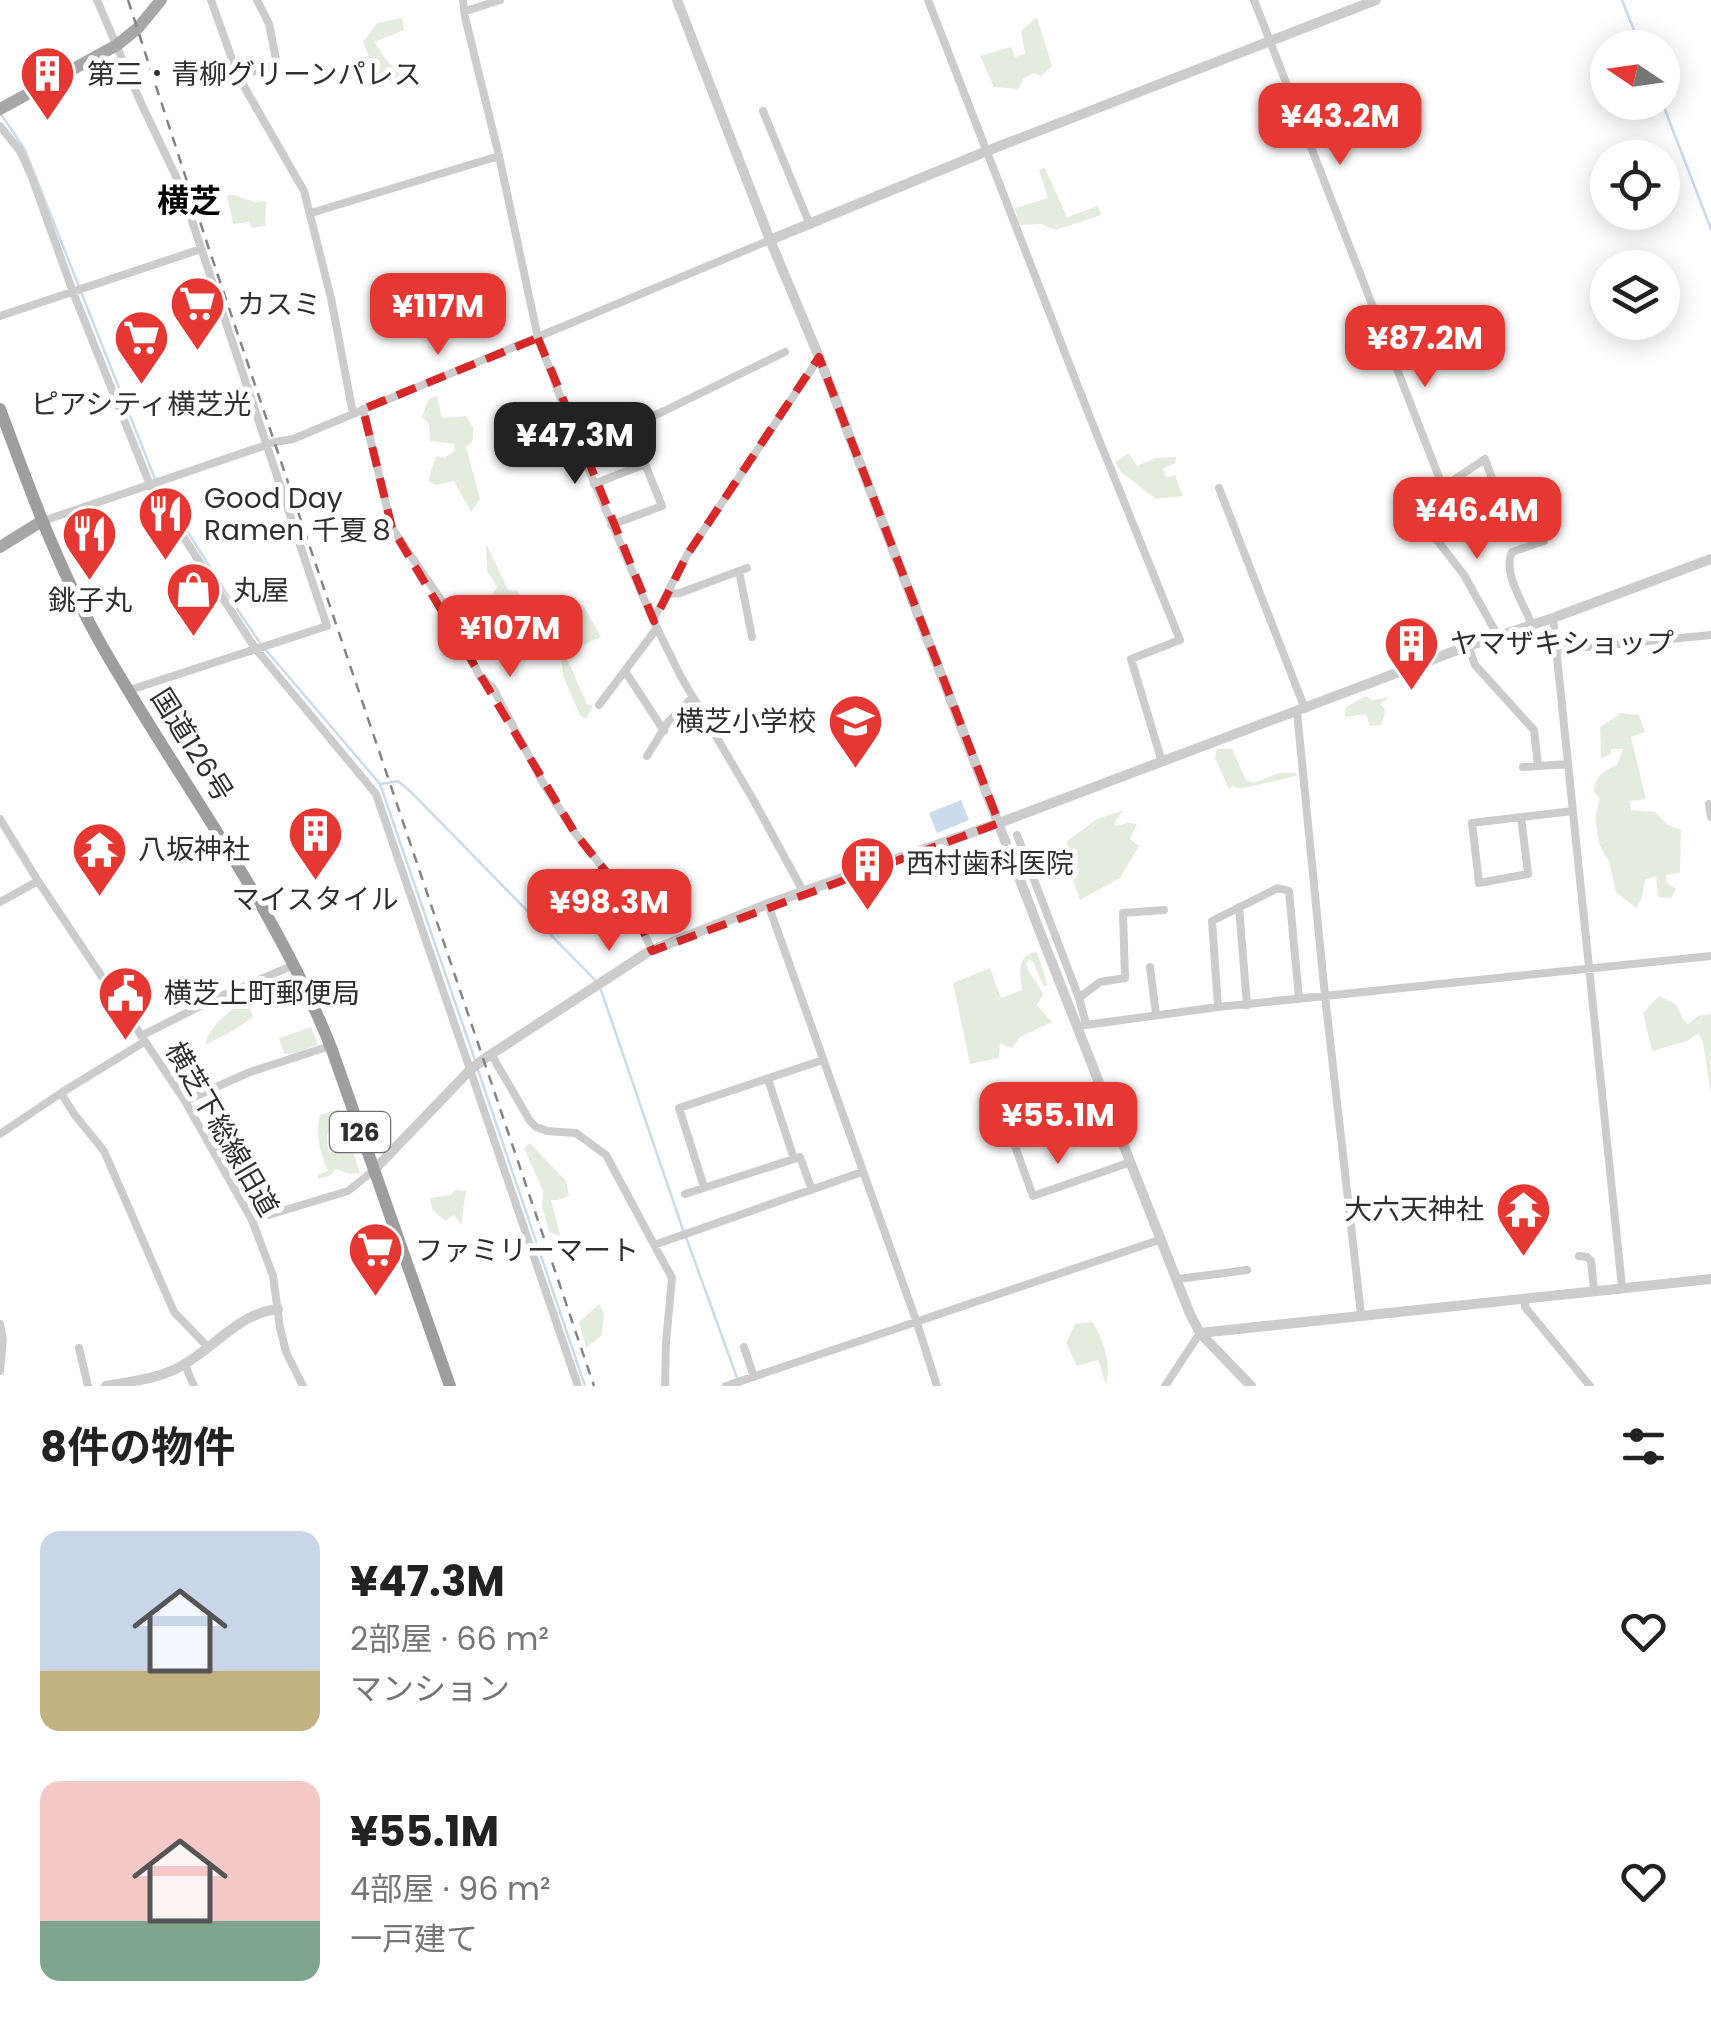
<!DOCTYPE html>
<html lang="ja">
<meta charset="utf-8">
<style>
:root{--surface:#fff;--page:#f2f2f2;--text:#222;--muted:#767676;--accent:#e63832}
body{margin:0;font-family:Poppins,"Noto Sans JP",sans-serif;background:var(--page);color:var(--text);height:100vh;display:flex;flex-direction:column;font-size:38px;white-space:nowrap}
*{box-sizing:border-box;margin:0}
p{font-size:32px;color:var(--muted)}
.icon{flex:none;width:55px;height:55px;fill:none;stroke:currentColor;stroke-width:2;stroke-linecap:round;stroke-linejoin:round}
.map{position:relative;height:1386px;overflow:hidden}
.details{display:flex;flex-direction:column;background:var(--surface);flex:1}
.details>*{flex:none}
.needle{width:65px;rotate:283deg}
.tools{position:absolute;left:1590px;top:30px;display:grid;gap:20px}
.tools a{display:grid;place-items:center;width:90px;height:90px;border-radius:50%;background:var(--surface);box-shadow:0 5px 25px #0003;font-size:50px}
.price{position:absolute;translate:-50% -85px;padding:0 22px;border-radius:20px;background:var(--accent);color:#fff;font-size:32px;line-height:65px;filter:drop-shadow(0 2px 5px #0008)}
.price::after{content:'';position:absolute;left:50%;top:60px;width:30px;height:22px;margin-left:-15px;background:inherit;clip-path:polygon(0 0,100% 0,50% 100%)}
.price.selected{background:#222;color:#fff}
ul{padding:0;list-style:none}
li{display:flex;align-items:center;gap:30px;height:250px;padding:0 40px}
li span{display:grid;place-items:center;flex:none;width:280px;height:200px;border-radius:20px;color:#555}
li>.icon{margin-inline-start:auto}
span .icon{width:120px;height:120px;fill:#fffc;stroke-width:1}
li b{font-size:42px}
h2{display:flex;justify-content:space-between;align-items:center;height:120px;padding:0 40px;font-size:42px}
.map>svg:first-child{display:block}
.green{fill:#e4eddd}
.water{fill:#cadbec}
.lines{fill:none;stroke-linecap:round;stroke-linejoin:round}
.stream{stroke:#cadbec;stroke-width:2.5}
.minor{stroke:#ccc;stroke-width:8}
.tertiary{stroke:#ccc;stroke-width:10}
.primary{stroke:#a7a7a7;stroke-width:12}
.trunk{stroke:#9e9e9e;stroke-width:12}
.rail{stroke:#848484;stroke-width:2.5;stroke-dasharray:10 8;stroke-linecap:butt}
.marked{fill:none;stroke:#d62828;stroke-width:8;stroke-dasharray:20 12;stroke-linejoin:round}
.labels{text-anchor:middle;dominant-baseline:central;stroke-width:10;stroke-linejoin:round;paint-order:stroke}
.shield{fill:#fff;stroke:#6d6d6d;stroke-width:2.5}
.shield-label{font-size:25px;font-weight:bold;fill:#2f2f2f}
.poi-label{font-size:28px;fill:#2f2f2f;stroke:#fff;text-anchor:start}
.street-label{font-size:28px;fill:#2f2f2f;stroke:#fff}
.quarter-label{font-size:32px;font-weight:bold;fill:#000;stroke:#fff}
</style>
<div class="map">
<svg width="1711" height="1386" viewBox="0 0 1711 1386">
<rect width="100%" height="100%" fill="#fff"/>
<path class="green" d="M 1037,17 L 1052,66 L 1041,76 L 1034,73 L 1024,78 L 1018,89 L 994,87 L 980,56 L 1011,47 L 1015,57 L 1025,54 L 1021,31 Z
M 402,18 L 404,30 L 375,42 L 383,56 L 400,74 L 394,85 L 376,74 L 363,42 L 377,23 Z
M 1045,168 L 1067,217 L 1098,206 L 1101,215 L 1056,230 L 1041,224 L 1019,225 L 1015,208 L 1048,198 L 1039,170 Z
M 234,195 L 255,202 L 266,201 L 265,226 L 252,228 L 249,222 L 233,224 L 227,196 Z
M 437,395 L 442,418 L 466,416 L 473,427 L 473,440 L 466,447 L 480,499 L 471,512 L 454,481 L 436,485 L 428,481 L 436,456 L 445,458 L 455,450 L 454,444 L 430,441 L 429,424 L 422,417 L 428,400 Z
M 1129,453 L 1137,466 L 1155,458 L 1176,457 L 1175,463 L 1163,469 L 1166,477 L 1175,475 L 1183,496 L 1156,499 L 1121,472 L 1115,462 Z
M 486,543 L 508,590 L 518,591 L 528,607 L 523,606 L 516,596 L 506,598 L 501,606 L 493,602 L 493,594 L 497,587 L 487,571 Z
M 566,602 L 583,605 L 601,637 L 580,646 L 571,633 Z
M 560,643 L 587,704 L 593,706 L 586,719 L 580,715 L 563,676 Z
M 1366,696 L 1372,700 L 1390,697 L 1380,704 L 1386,710 L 1381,725 L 1370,726 L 1366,714 L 1345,717 L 1346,707 Z
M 1621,713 L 1639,715 L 1645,732 L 1631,737 L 1646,799 L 1630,801 L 1631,810 L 1655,812 L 1668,825 L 1681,830 L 1680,873 L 1666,875 L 1667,883 L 1676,889 L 1671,899 L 1658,897 L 1656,876 L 1645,880 L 1642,898 L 1636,908 L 1616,892 L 1609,861 L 1599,844 L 1595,818 L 1600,798 L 1594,792 C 1595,776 1603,771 1617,765 L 1623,749 L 1612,749 L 1610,755 L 1601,758 L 1600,727 Z
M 1217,749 L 1232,749 L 1246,780 L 1253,783 L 1279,773 L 1296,773 L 1297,776 L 1239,789 L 1233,786 L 1229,789 L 1215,758 Z
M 1124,810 L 1115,821 L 1115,826 L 1128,823 L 1137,824 L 1130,839 L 1139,846 L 1120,878 L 1080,900 L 1066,862 L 1067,841 L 1097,819 Z
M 1037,952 L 1048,985 L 1044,987 L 1033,962 L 1029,959 L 1026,964 C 1030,976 1040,984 1043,995 L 1037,1005 L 1052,1022 L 1020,1037 L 1012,1048 L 1000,1043 L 999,1058 L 970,1064 L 953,983 L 990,968 L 1001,998 L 1022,990 C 1020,974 1016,954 1037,952 Z
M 1659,996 L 1677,1005 L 1682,1018 L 1688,1024 L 1698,1016 L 1711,1014 L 1711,1094 L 1703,1043 L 1699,1033 L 1687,1041 L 1652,1051 L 1643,1013 Z
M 246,999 L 253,1017 L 229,1033 L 205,1045 C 208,1026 230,1011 246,999 Z
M 311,1027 L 318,1045 L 295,1053 L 284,1054 L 279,1038 Z
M 338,1109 L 346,1128 L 331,1129 L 327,1134 L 328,1151 L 331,1153 L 336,1147 L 351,1146 L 360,1173 L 349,1174 L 336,1169 L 330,1176 L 318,1179 L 318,1175 L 328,1171 C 320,1154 315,1133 320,1115 Z
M 530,1143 L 566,1181 L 569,1196 L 558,1200 L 551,1200 L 561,1237 L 549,1232 L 542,1206 L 543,1191 L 524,1148 Z
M 456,1190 L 466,1191 L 461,1225 L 454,1215 L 445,1221 L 432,1209 L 430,1198 L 450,1195 Z
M 599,1304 L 604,1313 L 602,1335 L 586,1348 L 579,1322 Z
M 1092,1322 C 1104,1339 1112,1365 1106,1385 L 1098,1360 L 1077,1366 L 1066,1343 L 1075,1324 Z"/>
<path class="water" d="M 961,800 L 969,820 L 937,833 L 929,813 Z"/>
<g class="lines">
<path class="stream" d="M 1622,0 L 1641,48
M 1662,102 L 1711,229
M 1,114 L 25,150 L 155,479
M 159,486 L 223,588 L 260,643
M 265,649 L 380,784 L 476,1063
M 381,784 L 398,781 L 412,793 L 595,980
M 600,987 L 683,1230
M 478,1070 L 585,1386
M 686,1237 L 740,1386"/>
<path class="minor" d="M 97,0 L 141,103 L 180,185 L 327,626 L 130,690
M 211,0 L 238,76 L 304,191 L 331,298 L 353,414
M 463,0 L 465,17 L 499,156 L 538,338 L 580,449 L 653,620 L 680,675 L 754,801 L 804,893
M 928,0 L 1091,420 L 1180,640 L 1131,659 L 1162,762
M 1254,0 L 1442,485
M 466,11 L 500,0
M 238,76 L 277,64 L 269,24 L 257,0
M 763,111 L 810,225
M 0,126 L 20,151 L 31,175 L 73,292 L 150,485 L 255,648 L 376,794 L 578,1386
M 311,213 L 499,156
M 0,316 L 201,249
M 363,409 L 392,528 L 450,613 L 480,677 L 493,688 L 543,783 L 575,833 L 631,903 L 652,951
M 580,449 L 664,411 L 785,352
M 594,484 L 645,464 L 662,506 L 611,525
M 1219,488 L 1305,709
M 43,521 L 275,442 L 293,439 L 770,240
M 739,571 L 752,637
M 667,594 L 680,593 L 747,568
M 1553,618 L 1622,1287
M 653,620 L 687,555 L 819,358
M 1532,625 C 1524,604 1502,573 1512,552 L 1544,541 L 1533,501
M 1498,636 L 1464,575 L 1437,540 L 1422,501 L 1485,459 L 1504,511 L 1548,495
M 1468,646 L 1475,665 L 1534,730 L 1538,766
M 1557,650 L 1711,635
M 625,671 L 664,731
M 599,705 L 657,628
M 1297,712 L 1325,996 L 1361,1314
M 647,756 L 668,722 L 693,697
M 1523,767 L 1568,764
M 1709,804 L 1711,817
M 1521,817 L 1528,874 L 1479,883 L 1472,823 L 1573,811
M 0,819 L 38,881 L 185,1101 L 252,1220 L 273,1276 L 280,1328 L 286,1352 L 303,1386
M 1017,835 L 1079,998 L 1086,1024
M 0,902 L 38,881
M 768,904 L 917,1323 L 937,1386
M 1239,907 L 1247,1005
M 1150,967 L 1156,1014
M 1079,998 L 1100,982 L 1125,978 L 1123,913 L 1164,910
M 1218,1007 L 1212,921 L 1278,888 L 1289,891 L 1299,999
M 1078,1026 L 1218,1007 L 1711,956
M 141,1036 L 210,1001 L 294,965
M 491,1054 L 530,1121 L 536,1127 L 547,1131 L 576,1133 L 606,1155 L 672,1278 L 666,1342 L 665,1386
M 768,1079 L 794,1159
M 61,1093 L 74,1114 L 104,1151 L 174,1312 L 207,1346
M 185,1101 L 250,1072 L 330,1046
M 1008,1127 L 1033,1196 L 1131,1162
M 0,1134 L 61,1093 L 144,1042
M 704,1187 L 679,1108 L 823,1060
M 685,1194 L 800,1157 L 812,1190
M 252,1220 L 348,1191 L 373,1171
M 654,1245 L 862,1172
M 1579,1256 L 1587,1257 L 1591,1261 L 1594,1290
M 1178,1279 L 1247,1270
M 1525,1298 L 1525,1307 L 1590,1386
M 0,1324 L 3,1339 L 0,1371
M 744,1347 L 754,1377
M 79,1348 L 88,1386
M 185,1365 L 194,1386
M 726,1386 L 1162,1239
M 1165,1386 L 1200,1333"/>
<path class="tertiary" d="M 677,0 L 770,240 L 819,357 L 1045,945 L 1190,1314 L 1200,1333 L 1251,1386
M 770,240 L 987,151 L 1376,0
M 373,1171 L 470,1070 L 484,1059 L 648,952 L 768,904 L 999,823 L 1468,646 L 1553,618 L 1711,559
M 1200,1333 L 1711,1279
M 106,1386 C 131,1381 160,1379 183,1365 C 215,1347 239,1313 278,1309"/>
<path class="primary" d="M 0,109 L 117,45 L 138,28 L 161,0
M 0,547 L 42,521"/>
<path class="trunk" d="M 0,409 C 30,490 59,571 102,646 C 179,781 276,906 332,1050 L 450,1386"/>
<path class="rail" d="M 128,0 L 208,246 L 594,1386"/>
</g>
<path class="marked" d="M 538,338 L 654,621 L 687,555 L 819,357 L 999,823 L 652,951 L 631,903 L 575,833 L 392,528 L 363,409 Z"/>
<defs>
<symbol id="building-pin" viewBox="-11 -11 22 30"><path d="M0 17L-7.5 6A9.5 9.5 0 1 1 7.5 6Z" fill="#e63832" stroke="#fff"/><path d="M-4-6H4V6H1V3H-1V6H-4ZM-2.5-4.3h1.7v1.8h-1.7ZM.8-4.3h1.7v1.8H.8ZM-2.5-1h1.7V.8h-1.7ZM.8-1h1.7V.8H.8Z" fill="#fff"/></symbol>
<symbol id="supermarket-pin" viewBox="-11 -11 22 30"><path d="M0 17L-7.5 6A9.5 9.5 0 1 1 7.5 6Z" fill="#e63832" stroke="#fff"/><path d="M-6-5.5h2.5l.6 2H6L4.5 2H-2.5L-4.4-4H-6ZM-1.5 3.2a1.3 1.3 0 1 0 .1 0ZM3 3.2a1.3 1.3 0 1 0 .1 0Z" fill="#fff"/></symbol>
<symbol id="restaurant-pin" viewBox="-11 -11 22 30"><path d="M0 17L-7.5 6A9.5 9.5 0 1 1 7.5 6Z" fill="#e63832" stroke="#fff"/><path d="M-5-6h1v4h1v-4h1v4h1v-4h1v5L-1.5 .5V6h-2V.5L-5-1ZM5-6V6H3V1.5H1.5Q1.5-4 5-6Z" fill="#fff"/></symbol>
<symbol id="shop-pin" viewBox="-11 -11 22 30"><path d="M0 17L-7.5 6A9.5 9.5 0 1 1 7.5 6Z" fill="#e63832" stroke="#fff"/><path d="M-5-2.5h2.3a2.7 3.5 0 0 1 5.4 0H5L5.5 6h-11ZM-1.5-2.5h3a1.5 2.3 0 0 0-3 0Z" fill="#fff"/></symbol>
<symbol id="school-pin" viewBox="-11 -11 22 30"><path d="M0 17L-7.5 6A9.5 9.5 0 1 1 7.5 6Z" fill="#e63832" stroke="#fff"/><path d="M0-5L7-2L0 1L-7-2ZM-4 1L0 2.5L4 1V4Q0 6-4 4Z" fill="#fff"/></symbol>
<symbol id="temple-pin" viewBox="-11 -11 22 30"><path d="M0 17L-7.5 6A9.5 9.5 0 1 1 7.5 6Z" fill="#e63832" stroke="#fff"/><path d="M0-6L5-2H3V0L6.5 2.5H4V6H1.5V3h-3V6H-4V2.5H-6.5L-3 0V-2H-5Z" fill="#fff"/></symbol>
<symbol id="civic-pin" viewBox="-11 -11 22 30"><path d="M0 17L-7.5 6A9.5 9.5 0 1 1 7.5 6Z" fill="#e63832" stroke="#fff"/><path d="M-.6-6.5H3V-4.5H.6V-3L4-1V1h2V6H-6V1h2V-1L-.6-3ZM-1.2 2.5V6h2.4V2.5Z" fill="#fff"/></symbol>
</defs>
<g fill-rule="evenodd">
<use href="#building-pin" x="16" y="42" width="63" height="86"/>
<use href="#supermarket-pin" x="166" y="272" width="63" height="86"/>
<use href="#supermarket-pin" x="110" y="306" width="63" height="86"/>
<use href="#restaurant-pin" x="134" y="482" width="63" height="86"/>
<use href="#restaurant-pin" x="58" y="502" width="63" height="86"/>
<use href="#shop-pin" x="162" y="558" width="63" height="86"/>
<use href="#building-pin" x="1380" y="612" width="63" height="86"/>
<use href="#school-pin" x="824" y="690" width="63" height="86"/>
<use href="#building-pin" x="284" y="802" width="63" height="86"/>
<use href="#temple-pin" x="68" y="818" width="63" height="86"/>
<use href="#building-pin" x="836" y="832" width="63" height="86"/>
<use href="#civic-pin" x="94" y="962" width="63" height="86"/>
<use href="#temple-pin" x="1492" y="1178" width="63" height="86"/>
<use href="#supermarket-pin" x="344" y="1218" width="63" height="86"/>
</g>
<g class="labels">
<rect class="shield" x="330" y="1112" width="60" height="40" rx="8"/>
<g class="shield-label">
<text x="360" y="1132">126</text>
</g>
<g class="poi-label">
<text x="87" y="74">第三・青柳グリーンパレス</text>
<text x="237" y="304">カスミ</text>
<text x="141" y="404" text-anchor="middle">ピアシティ横芝光</text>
<text x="204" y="498">Good Day<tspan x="204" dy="32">Ramen 千夏８</tspan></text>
<text x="233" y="590">丸屋</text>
<text x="90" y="600" text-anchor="middle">銚子丸</text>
<text x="1450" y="643">ヤマザキショップ</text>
<text x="816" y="721" text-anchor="end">横芝小学校</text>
<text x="138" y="849">八坂神社</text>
<text x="906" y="863">西村歯科医院</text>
<text x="315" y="899" text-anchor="middle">マイスタイル</text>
<text x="164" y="993">横芝上町郵便局</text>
<text x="1484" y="1209" text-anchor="end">大六天神社</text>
<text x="415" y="1250">ファミリーマート</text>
</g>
<g class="street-label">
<text transform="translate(192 745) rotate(58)">国道126号</text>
<text transform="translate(222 1129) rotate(60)">横芝下総線旧道</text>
</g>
<g class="quarter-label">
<text x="189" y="200">横芝</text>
</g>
</g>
</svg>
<div class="tools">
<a><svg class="needle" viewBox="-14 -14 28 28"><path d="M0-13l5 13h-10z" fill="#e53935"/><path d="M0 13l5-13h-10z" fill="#767676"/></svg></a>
<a><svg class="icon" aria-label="locate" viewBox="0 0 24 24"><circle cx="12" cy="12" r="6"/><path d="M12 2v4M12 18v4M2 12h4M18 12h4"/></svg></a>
<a><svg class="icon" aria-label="layers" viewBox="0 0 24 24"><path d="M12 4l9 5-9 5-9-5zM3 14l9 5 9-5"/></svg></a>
</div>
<b class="price" style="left:1340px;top:168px">¥43.2M</b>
<b class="price" style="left:438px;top:358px">¥117M</b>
<b class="price" style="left:1425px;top:390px">¥87.2M</b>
<b class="price selected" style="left:575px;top:487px">¥47.3M</b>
<b class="price" style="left:1477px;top:562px">¥46.4M</b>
<b class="price" style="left:510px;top:680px">¥107M</b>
<b class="price" style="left:609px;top:954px">¥98.3M</b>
<b class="price" style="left:1058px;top:1167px">¥55.1M</b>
</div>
<section class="details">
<h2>8件の物件<svg class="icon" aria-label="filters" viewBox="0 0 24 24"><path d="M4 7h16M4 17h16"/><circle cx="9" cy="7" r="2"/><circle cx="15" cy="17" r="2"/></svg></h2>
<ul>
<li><span style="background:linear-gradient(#c9d6e8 70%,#c2b280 0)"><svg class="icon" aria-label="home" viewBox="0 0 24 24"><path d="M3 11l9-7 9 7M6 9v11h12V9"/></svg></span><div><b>¥47.3M</b><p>2部屋 · 66 m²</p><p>マンション</p></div><svg class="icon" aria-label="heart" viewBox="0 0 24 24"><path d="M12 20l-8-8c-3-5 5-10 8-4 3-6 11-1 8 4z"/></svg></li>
<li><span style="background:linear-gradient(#f6c9c9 70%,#7fa58c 0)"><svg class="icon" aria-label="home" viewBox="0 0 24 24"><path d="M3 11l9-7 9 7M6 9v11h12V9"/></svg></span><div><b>¥55.1M</b><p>4部屋 · 96 m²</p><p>一戸建て</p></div><svg class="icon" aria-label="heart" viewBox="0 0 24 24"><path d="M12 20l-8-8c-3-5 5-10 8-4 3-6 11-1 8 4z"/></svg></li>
</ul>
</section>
